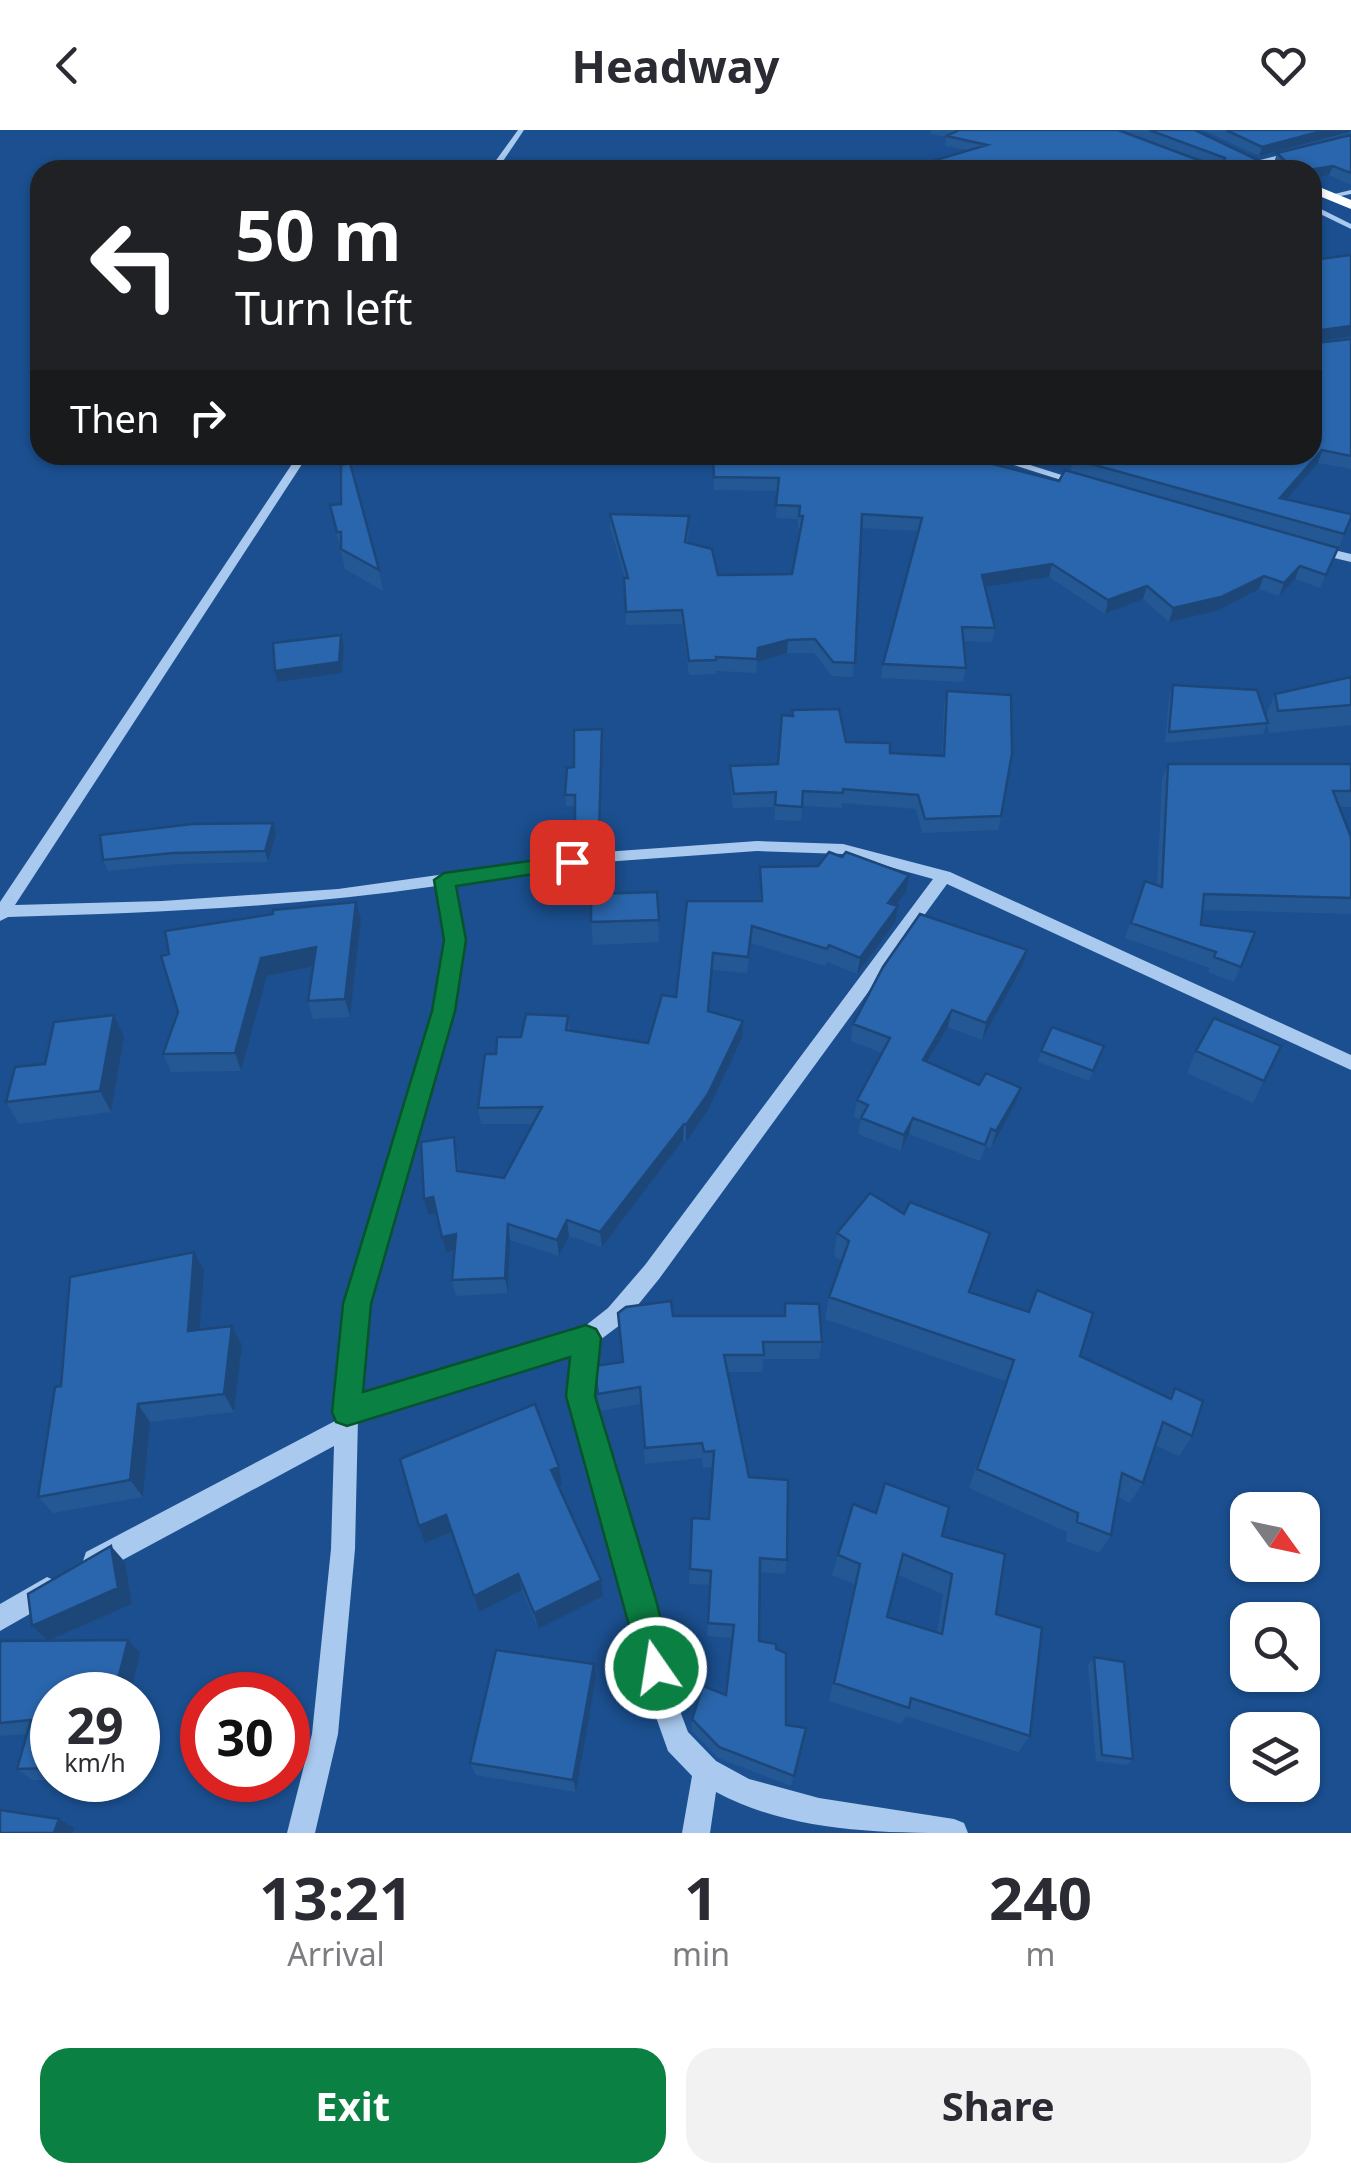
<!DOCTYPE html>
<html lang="en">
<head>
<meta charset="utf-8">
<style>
	:root { --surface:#fff; --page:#f2f2f3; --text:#2b2b33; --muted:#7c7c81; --accent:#0b8043 }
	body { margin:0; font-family:"Noto Sans",sans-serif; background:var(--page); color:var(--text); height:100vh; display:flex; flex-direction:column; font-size:38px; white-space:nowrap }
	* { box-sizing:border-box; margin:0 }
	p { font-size:32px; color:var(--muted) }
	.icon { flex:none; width:55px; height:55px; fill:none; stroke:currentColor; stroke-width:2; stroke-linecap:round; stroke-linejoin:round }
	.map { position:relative; height:1703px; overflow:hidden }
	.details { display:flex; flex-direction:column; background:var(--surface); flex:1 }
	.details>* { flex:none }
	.top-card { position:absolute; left:30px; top:30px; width:1292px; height:305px; border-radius:30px; box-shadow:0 2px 8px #0004; background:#202124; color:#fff; overflow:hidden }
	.needle { width:65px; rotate:123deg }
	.controls { position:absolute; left:1230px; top:1362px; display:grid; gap:20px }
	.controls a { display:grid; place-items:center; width:90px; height:90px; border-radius:20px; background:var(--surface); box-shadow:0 2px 8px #0004; font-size:50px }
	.speed { position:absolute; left:30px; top:1542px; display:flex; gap:20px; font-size:50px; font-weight:700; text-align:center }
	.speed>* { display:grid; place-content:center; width:130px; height:130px; border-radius:50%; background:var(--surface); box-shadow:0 2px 8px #0004; line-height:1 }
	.speed small { font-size:25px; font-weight:400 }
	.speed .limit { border:15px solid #d22; background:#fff; color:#111 }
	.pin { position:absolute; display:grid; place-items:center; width:85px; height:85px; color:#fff; margin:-42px; border-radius:20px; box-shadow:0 5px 15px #0006 }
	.me { position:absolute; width:110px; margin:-55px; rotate:347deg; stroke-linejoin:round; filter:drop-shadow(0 0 8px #0008) }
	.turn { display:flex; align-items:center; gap:35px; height:210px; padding:0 40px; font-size:45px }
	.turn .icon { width:130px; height:130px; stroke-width:2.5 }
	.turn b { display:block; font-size:70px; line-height:85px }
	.then { display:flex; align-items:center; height:95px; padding:0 40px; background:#0003; gap:20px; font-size:38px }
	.eta { display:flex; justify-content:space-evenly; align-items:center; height:170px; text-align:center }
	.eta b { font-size:60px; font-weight:700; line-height:70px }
	.button { display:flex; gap:20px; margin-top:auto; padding:20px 40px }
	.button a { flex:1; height:115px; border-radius:30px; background:var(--accent); color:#fff; font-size:40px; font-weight:700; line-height:115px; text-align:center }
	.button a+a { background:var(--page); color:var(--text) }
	header { display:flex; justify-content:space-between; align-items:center; height:130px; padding:0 40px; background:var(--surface); font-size:45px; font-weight:700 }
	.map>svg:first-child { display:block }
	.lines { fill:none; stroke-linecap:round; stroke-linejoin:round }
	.minor { fill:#a9c9ee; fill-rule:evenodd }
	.highway { fill:#fff; fill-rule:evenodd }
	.wall { fill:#245895; fill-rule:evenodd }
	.shaded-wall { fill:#1d4779 }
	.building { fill:#2a66ad; stroke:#1d4779; stroke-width:2.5; fill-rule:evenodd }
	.route { fill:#0b8043; stroke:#07532c; stroke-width:2.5 }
</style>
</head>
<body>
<header><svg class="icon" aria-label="back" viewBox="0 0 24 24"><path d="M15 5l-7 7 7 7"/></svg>Headway<svg class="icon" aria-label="heart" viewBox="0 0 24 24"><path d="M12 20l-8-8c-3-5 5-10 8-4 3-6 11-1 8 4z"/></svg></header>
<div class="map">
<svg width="1351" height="1703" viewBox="0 0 1351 1703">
	<rect width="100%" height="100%" fill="#1b4f8f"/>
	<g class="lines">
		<!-- minor -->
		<path class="minor" d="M 518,0 L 524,0 L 497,40 L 489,40 Z
			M 1300,20 L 1303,24 L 1256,34 L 1252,32 Z
			M 1351,60 L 1351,64 L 1330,68 L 1326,66 Z
			M 1317,77 L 1351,94 L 1351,99 L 1314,81 Z
			M 298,325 L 308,325 L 15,775 L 162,771 L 338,759 L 604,722 L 757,711 L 843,714 L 950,742 L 1351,925 L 1351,940 L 947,754 L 659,1149 L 624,1192 L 596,1213 L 591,1266 L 653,1470 L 677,1573 L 688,1602 L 716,1631 L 749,1649 L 819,1668 L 954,1689 L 964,1693 L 968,1703 C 883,1703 793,1703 716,1662 L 710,1703 L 682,1703 L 692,1646 L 668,1621 L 651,1573 L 627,1470 L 569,1266 L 574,1222 L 358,1288 L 355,1419 L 338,1604 L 315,1703 L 287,1703 L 312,1604 L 331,1419 L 334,1316 L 104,1440 L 95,1443 L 86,1440 L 83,1431 L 86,1422 L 335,1291 L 346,1173 L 434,881 L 447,810 L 437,756 C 294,777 152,783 8,787 L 0,791 L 0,772 ZM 757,721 L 843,724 L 933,749 L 645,1135 L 608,1178 L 580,1200 L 360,1266 L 368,1173 L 452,881 L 463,810 L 453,754 L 604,732 Z
			M 982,325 L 999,325 L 1087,353 L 1077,355 Z
			M 1313,415 L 1351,424 L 1351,432 L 1309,422 L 1307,419 Z
			M 47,1447 L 56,1451 L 60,1460 L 56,1469 L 0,1501 L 0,1474 Z"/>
		<!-- highway -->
		<path class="highway" d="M 1312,54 L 1351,70 L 1351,79 L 1312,63 Z"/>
	</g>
	<!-- wall -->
	<path class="wall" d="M 931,0 L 1118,0 L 1210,34 L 1122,0 L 1195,0 L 1266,34 L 1274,33 L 1277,23 L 1351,5 L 1351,55 L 1329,45 L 1312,49 L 1312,40 L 968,20 L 945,16 L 946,7 L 930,4 Z
		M 1203,0 L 1351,0 L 1351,3 L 1259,26 Z
		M 1351,125 L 1351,208 L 1315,212 L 1316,213 L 1351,209 L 1351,339 L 1318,333 L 1286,369 L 1351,388 L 1339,417 L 1086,346 L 1338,418 L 1320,458 L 1295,449 L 1279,466 L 1259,459 L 1217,481 L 1169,492 L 1143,469 L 1105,484 L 1049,447 L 985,457 L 995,498 L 992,512 L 963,511 L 966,538 L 963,552 L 881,548 L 883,534 L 919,401 L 861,398 L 853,547 L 832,546 L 814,523 L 787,523 L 757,532 L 756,543 L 716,541 L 716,544 L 689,545 L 682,494 L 626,495 L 625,448 L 610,397 L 610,384 L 689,399 L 687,413 L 718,445 L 792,444 L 801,399 L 798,399 L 798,389 L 776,388 L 778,361 L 714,360 L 713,325 L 1059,351 L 1070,342 L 1073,329 L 1185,328 L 1312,130 Z
		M 330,375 L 379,440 L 383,461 L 345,439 Z
		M 1351,547 L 1351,595 L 1269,603 L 1267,593 L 1263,604 L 1165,613 L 1169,566 L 1173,555 L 1267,591 L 1266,585 L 1275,564 Z
		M 947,561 L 1001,686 L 998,700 L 922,703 L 916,679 L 842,673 L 842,678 L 802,676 L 801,691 L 774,690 L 775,677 L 733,678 L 730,650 L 730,636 L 778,634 L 792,580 L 846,612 L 890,623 L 942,626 L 944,575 Z
		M 602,610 L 599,715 L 576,715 L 575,676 L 566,676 L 565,665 L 574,637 Z
		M 1168,634 L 1351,634 L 1351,677 L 1339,677 L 1351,707 L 1351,784 L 1203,780 L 1201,795 L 1255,802 L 1234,852 L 1208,842 L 1210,838 L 1125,808 L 1145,751 L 1157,756 L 1162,649 Z
		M 273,693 L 276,704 L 268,732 L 177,734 L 108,741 L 103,730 Z
		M 760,737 L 906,762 L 896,776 L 895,793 L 857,844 L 827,832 L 825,836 L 751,813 L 747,843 L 712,840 L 709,881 L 742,908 L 708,980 L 686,1012 L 683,1010 L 602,1117 L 569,1106 L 559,1126 L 510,1110 L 508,1163 L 456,1166 L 452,1150 L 454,1121 L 446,1123 L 436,1083 L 428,1085 L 424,1069 L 458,1023 L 459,1041 L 504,1048 L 533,994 L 481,994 L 478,978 L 496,924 L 521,907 L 568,886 L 570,901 L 648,913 L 676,867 L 687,771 L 760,771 Z
		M 657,762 L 659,812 L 593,815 L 591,792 Z
		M 361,790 L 350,887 L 313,889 L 308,871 L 313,837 L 267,846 L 241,941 L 171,942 L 163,924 L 178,882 Z
		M 1022,837 L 982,910 L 948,897 L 928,932 L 979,955 L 1021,958 L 1015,975 L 991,1018 L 986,1016 L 980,1031 L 909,1004 L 901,1021 L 858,1004 L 861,990 L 854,987 L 857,970 L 882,923 L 851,911 L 853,894 Z
		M 114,885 L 124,907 L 111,982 L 19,994 L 6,972 L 45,934 Z
		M 1104,916 L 1089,951 L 1038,932 L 1041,921 Z
		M 1281,916 L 1253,973 L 1187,943 L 1196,921 Z
		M 904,1084 L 990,1103 L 970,1162 L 1028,1182 L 1037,1160 L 1080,1226 L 1168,1268 L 1175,1258 L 1192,1306 L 1179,1326 L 1155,1315 L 1143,1353 L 1130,1373 L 1117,1366 L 1111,1405 L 1099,1423 L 1066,1411 L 1067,1402 L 969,1358 L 1005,1251 L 825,1189 L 829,1167 L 842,1131 L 834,1126 L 837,1103 Z
		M 204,1141 L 199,1200 L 232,1196 L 242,1215 L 234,1282 L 150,1292 L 143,1367 L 53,1383 L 38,1367 L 61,1256 Z
		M 785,1173 L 822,1212 L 819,1229 L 763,1229 L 762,1242 L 727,1242 L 749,1347 L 787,1430 L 785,1444 L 760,1442 L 759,1511 L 776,1519 L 794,1646 L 791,1656 L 718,1628 L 692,1601 L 692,1589 L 726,1565 L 733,1508 L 707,1506 L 710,1455 L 689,1454 L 692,1388 L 709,1389 L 713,1337 L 703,1338 L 702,1328 L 645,1334 L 640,1274 L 599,1281 L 594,1236 L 622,1232 L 618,1183 L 673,1186 L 783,1186 Z
		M 559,1337 L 562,1355 L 559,1356 L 603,1466 L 538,1499 L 522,1460 L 479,1482 L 451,1402 L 425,1413 Z
		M 942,1406 L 996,1484 L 1030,1606 L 1018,1622 L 906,1586 L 901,1594 L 829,1571 L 854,1454 L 832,1445 L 838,1425 ZM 898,1445 L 943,1464 L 937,1503 L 887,1487 Z
		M 125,1432 L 132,1474 L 49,1511 L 140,1523 L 52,1565 L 52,1650 L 33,1650 L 17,1639 L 27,1604 L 0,1606 L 0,1511 L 48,1511 L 32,1496 Z
		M 1094,1527 L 1133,1629 L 1127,1635 L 1096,1631 L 1088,1535 Z
		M 596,1548 L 576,1662 L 476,1645 L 470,1633 Z"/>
	<!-- shaded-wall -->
	<path class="shaded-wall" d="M 1326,0 L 1351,0 L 1350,2 L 1259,26 L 1262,17 Z
		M 1333,36 L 1329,45 L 1312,49 L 1312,40 Z
		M 1351,196 L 1351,207 L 1312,212 L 1313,201 Z
		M 1322,320 L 1318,333 L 1276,381 L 1280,368 Z
		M 1052,434 L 1049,447 L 979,458 L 982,445 Z
		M 1300,436 L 1295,449 L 1279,466 L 1284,453 Z
		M 1264,446 L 1259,459 L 1217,481 L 1169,492 L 1173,478 Z
		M 1147,456 L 1143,469 L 1105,484 L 1108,470 Z
		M 341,505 L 344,516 L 342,543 L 277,552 L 275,541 Z
		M 788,510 L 787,523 L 757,532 L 758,518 Z
		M 273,693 L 276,704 L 268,732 L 265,721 Z
		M 909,745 L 906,762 L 885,790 L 888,773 Z
		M 356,772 L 361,790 L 350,887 L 345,869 Z
		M 898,776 L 895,793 L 857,844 L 860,828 Z
		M 316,817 L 321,835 L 267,846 L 241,941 L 235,923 L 261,828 Z
		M 1027,820 L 1022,837 L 982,910 L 986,893 Z
		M 952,880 L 948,897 L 919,946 L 923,930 Z
		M 114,885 L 124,907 L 111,982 L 100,961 Z
		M 743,891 L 742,908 L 708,980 L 686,1012 L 686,995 Z
		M 1021,958 L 1015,975 L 991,1018 L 996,1001 Z
		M 913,988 L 909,1004 L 901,1021 L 904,1005 Z
		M 684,994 L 683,1010 L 602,1117 L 600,1102 Z
		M 433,1067 L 437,1083 L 428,1085 L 424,1069 Z
		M 567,1090 L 569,1106 L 559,1126 L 557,1110 Z
		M 508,1094 L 510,1110 L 508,1163 L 505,1148 Z
		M 456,1104 L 459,1119 L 446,1123 L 442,1107 Z
		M 194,1122 L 204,1141 L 198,1220 L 188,1201 Z
		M 232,1196 L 242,1215 L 234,1282 L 224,1264 Z
		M 138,1274 L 150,1292 L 143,1367 L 130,1350 Z
		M 559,1337 L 562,1355 L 554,1358 L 551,1340 Z
		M 446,1385 L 451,1402 L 425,1413 L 419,1396 Z
		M 111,1416 L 125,1432 L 132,1474 L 48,1511 L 32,1496 Z
		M 518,1444 L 522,1460 L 479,1482 L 474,1466 Z
		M 601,1450 L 603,1466 L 538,1499 L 534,1483 Z
		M 128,1510 L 140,1523 L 130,1565 L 114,1565 Z
		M 594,1534 L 596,1548 L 576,1662 L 573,1650 Z
		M 59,1689 L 74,1698 L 72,1703 L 54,1703 Z"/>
	<!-- building -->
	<path class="building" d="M 957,0 L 1118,0 L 1209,34 L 1222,34 L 1225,28 L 1149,0 L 1195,0 L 1266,34 L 1286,32 L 1277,23 L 1351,5 L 1351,43 L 1333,36 L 1309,40 L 902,40 L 987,15 L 947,6 L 959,0 Z
		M 1226,0 L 1326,0 L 1262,17 Z
		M 1351,125 L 1351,196 L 1313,201 L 1312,207 L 1312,130 Z
		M 1351,209 L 1351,326 L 1322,320 L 1280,368 L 1351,384 L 1351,388 L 1344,404 L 1073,329 L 1075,325 L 1171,325 L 1186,328 L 1186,325 L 1312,325 L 1312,210 L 1316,213 Z
		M 713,325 L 958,325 L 1059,351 L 1065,340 L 1338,418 L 1326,445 L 1300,436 L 1284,453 L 1264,446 L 1221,467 L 1173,478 L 1147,456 L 1108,470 L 1052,434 L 982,445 L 995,498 L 962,497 L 966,538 L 883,534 L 922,388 L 862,384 L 855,533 L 833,532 L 815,509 L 788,510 L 758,518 L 757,529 L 716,527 L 716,530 L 689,531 L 682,480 L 626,482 L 624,448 L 628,448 L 610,384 L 689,386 L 685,412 L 712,419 L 718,445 L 792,444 L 803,386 L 799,386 L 800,376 L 776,375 L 779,348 L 714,347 Z
		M 350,333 L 379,440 L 341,419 L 341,402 L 337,402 L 330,375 L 341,374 L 341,335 Z
		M 341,505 L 339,532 L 275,541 L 273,513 Z
		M 1351,547 L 1351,575 L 1278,581 L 1275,564 Z
		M 1173,555 L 1257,560 L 1268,593 L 1169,602 Z
		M 947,561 L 1011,565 L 1012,624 L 1001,686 L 925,689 L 918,665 L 843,659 L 843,663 L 803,661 L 802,677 L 775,675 L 776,662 L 734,664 L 730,636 L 778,634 L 782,585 L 793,586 L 792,580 L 839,579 L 846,612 L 890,613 L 890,623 L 944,626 Z
		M 602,599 L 599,704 L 575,703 L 575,665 L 565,665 L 567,638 L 574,637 L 574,600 Z
		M 1168,634 L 1351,634 L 1351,661 L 1333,661 L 1351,707 L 1351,768 L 1204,764 L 1201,795 L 1255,802 L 1241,837 L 1214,827 L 1216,822 L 1131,793 L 1145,751 L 1162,757 Z
		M 273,693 L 265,721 L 173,723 L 103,730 L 100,705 L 192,694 Z
		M 829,722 L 842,727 L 846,722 L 909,745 L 888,773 L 898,776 L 860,828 L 829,815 L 827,819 L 752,796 L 748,827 L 713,823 L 708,881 L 743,891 L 708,964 L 686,995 L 684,994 L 600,1102 L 567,1090 L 557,1110 L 508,1094 L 505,1148 L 452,1150 L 456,1104 L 442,1107 L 433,1067 L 424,1069 L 421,1012 L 454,1007 L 457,1041 L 504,1048 L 542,977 L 478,978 L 485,924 L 496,924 L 497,907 L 521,907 L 526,884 L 568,886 L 566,900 L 648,913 L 662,865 L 676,867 L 687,771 L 762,771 L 760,737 L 818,736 Z
		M 657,762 L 659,790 L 591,792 L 591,764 Z
		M 356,772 L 345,869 L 308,871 L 316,817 L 261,828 L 235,923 L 163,924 L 178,882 L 161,826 L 169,824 L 165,801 L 273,784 L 273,780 Z
		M 920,784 L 1027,820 L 986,893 L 952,880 L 923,930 L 979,955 L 986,943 L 1021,958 L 996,1001 L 991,999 L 985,1015 L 913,988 L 904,1005 L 861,988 L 868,975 L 857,970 L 890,908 L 853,894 L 883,837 Z
		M 114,885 L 100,961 L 6,972 L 15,937 L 45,934 L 54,892 Z
		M 1214,888 L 1281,916 L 1264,951 L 1196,921 Z
		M 1052,897 L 1104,916 L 1093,941 L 1041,921 Z
		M 870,1063 L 904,1084 L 910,1072 L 990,1103 L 969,1162 L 1029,1182 L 1037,1160 L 1093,1183 L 1080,1226 L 1171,1269 L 1175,1258 L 1203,1271 L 1192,1306 L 1163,1292 L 1143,1353 L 1122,1343 L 1111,1405 L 1077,1392 L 1078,1383 L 977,1339 L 1014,1230 L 829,1167 L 849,1111 L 837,1103 Z
		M 194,1122 L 188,1201 L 232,1196 L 224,1264 L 138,1274 L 130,1350 L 38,1367 L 55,1257 L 61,1256 L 70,1147 Z
		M 671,1171 L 673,1186 L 785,1186 L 785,1173 L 819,1174 L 822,1212 L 763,1212 L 764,1225 L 724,1225 L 749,1347 L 788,1350 L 787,1430 L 760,1428 L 759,1511 L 776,1514 L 776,1519 L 786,1523 L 786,1595 L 806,1598 L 794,1646 L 719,1617 L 692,1589 L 703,1556 L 726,1565 L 734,1495 L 708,1493 L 711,1441 L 690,1439 L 692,1388 L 709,1389 L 714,1321 L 704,1322 L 702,1313 L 645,1318 L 640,1257 L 598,1264 L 594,1236 L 623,1232 L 618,1183 L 626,1177 Z
		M 535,1274 L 559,1337 L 551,1340 L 601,1450 L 534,1483 L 518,1444 L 474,1466 L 446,1385 L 419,1396 L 400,1329 Z
		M 885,1353 L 949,1377 L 942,1406 L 1005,1424 L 996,1484 L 1042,1498 L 1030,1606 L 911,1568 L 909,1578 L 834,1553 L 860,1434 L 838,1425 L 853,1374 L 876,1383 ZM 903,1424 L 952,1444 L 942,1504 L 887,1487 Z
		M 111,1416 L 118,1458 L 32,1496 L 28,1464 Z
		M 128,1510 L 114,1565 L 52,1565 L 52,1638 L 17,1639 L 31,1590 L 0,1593 L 0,1511 Z
		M 496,1520 L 594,1534 L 573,1650 L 470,1633 Z
		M 1094,1527 L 1124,1532 L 1133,1629 L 1102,1625 Z
		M 0,1680 L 59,1689 L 54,1703 L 0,1703 Z"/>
	<!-- route -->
	<path class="route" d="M 572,725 L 582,732 L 579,737 L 456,756 L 466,810 L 455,881 L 371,1174 L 363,1262 L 586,1195 L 596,1199 L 601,1208 L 595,1266 L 656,1470 L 673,1538 L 668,1550 L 656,1555 L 644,1550 L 566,1266 L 570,1227 L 347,1296 L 336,1292 L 332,1282 L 343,1174 L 432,881 L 444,810 L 434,750 L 444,743 Z"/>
</svg>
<div class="controls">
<a><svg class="needle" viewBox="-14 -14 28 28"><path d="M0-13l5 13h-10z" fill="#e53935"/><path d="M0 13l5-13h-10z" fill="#7c7c81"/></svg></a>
<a><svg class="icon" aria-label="search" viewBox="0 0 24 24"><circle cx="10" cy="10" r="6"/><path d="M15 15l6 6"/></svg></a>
<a><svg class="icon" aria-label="layers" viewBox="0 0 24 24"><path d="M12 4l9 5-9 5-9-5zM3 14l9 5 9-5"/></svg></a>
</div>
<div class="speed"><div>29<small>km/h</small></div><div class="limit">30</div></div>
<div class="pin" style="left:572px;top:732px;background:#d93025"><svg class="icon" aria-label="arrive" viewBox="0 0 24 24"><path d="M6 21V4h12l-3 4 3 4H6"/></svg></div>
<svg class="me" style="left:656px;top:1538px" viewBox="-20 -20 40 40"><circle r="17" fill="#0b8043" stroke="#fff" stroke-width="3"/><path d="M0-11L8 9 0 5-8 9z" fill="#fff"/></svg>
<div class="top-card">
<div class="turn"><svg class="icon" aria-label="left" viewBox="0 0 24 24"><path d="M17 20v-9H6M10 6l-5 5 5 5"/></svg><div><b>50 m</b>Turn left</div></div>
<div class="then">Then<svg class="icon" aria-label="right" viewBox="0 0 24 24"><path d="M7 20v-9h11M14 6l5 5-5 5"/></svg></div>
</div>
</div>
<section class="details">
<div class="eta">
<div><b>13:21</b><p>Arrival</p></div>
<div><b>1</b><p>min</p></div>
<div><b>240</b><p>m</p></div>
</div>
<div class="button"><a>Exit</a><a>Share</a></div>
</section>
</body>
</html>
